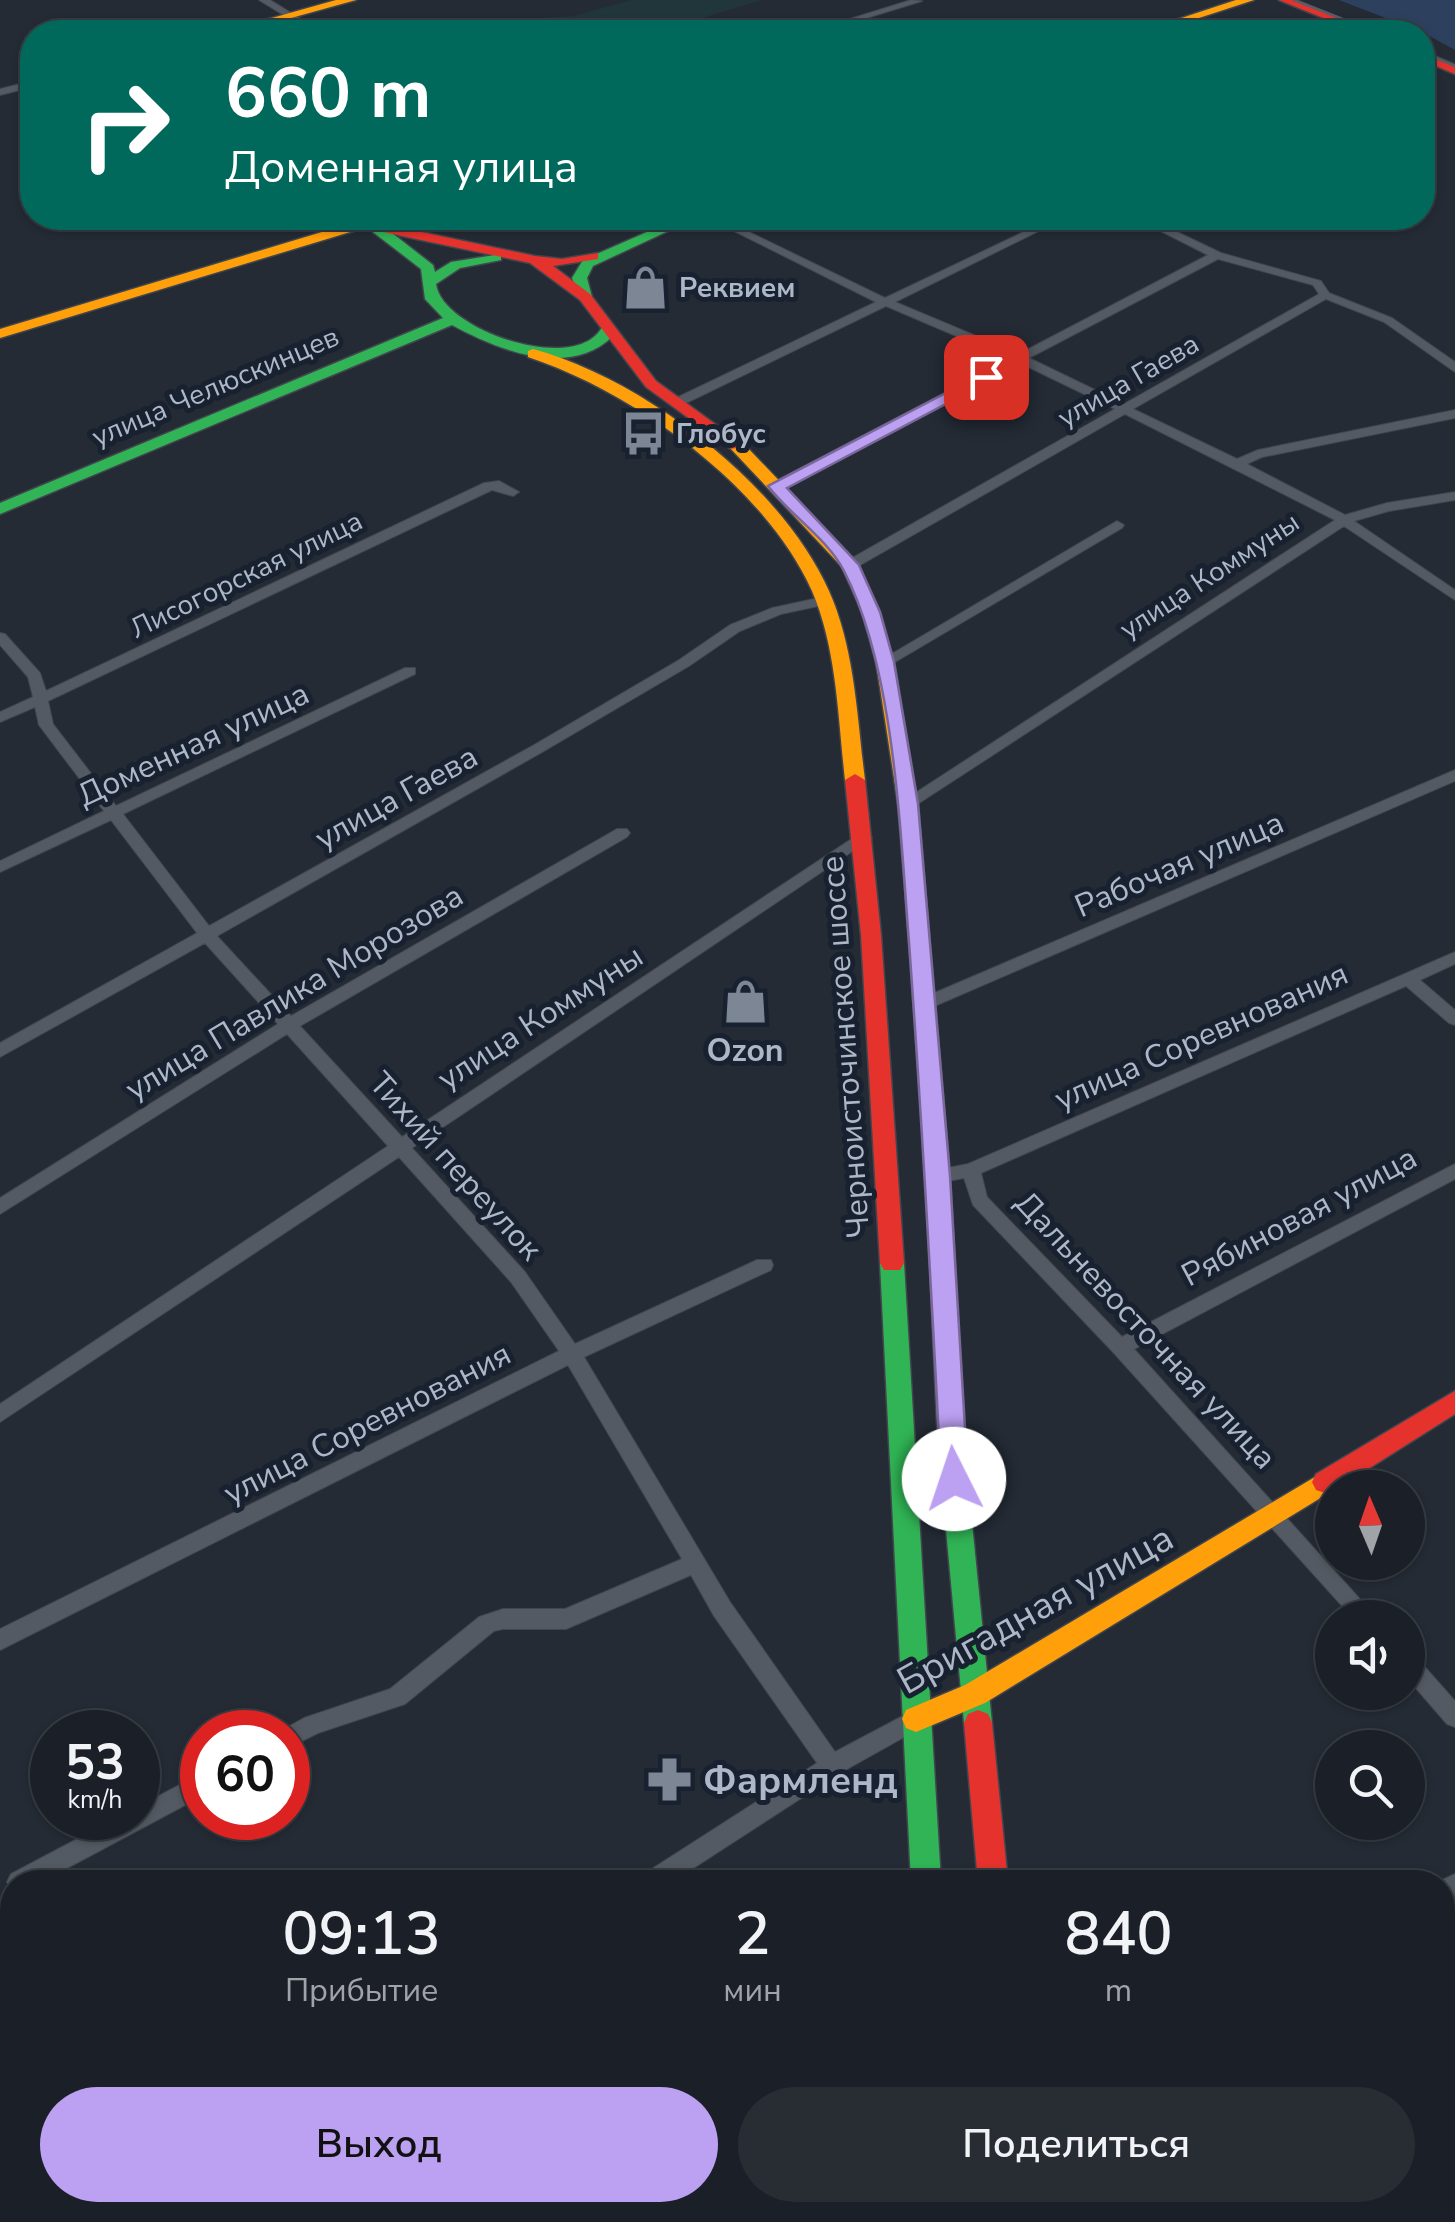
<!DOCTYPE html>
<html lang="ru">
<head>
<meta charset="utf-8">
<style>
	:root { --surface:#1b2028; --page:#282d34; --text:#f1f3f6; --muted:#a0a3a8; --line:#393e45; --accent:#bca0f2 }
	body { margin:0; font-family:"Nunito Sans",sans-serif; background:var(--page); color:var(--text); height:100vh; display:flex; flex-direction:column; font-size:38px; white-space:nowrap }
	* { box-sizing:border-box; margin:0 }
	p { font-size:32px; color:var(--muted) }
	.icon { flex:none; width:55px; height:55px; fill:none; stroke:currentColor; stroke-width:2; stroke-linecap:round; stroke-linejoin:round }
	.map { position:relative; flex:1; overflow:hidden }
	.side { position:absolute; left:0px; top:1870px; width:1455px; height:352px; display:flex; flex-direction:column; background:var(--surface); border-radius:40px 40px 0 0; box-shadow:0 2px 8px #0004,0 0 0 2px var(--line) }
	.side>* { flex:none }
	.hud { position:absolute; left:20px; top:20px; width:1415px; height:210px; border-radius:40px; box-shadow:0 2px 8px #0004,0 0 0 2px var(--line); background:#00695c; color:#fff; overflow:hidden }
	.needle { width:65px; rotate:358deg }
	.controls { position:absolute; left:1315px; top:1470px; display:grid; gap:20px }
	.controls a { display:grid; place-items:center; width:110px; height:110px; border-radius:50%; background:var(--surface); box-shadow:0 2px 8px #0004,0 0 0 2px var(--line); font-size:50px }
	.speed { position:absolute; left:30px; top:1710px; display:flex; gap:20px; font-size:50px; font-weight:700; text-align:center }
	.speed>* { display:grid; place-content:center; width:130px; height:130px; border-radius:50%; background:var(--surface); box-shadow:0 2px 8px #0004,0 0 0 2px var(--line); line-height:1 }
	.speed small { font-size:25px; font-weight:400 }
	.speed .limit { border:15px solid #d22; background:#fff; color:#111 }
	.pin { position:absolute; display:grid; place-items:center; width:85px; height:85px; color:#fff; margin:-42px; border-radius:20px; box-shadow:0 5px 15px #0006 }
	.me { position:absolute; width:110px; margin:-55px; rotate:356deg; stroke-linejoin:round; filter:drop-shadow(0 0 8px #0008) }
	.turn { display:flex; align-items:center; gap:35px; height:210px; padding:0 40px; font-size:45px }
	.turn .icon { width:130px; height:130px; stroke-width:2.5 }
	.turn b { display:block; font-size:70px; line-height:85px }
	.eta { display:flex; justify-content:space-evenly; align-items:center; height:170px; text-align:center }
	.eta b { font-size:60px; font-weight:600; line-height:70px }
	.action { display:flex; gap:20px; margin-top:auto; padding:20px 40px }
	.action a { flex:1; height:115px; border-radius:60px; background:var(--accent); color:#111; font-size:40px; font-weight:600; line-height:115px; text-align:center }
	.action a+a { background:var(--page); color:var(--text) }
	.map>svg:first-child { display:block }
	.green { fill:#21363b }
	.water { fill:#2d415e }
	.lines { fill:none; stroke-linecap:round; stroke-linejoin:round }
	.street-casing { stroke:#41464e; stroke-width:2 }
	.fast-casing { stroke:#41464e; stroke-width:3 }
	.slow-casing { stroke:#41464e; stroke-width:3 }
	.jam-casing { stroke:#41464e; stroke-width:3 }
	.street { fill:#545a63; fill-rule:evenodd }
	.fast { fill:#30b455; fill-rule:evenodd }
	.slow { fill:#ff9f0a; fill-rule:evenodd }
	.jam { fill:#e5322d; fill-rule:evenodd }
	.tram { stroke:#585d66; stroke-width:2.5 }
	.route { fill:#bca0f2; stroke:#7a689d; stroke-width:2.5 }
	.labels { text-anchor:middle; stroke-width:10; stroke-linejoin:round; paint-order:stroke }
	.far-poi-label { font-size:28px; font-weight:bold; fill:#adb7c8; stroke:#18212f; text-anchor:start }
	.far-street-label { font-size:28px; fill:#adb7c8; stroke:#18212f }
	.street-label { font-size:32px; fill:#adb7c8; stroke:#18212f }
	.poi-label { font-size:32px; font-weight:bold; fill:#adb7c8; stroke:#18212f }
	.near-street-label { font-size:38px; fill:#adb7c8; stroke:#18212f }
	.near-poi-label { font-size:38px; font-weight:bold; fill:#adb7c8; stroke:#18212f; text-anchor:start }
</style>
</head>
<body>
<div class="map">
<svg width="1455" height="2222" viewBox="0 0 1455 2222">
	<rect width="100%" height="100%" fill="#242b35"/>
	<!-- green -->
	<path class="green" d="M 632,0 L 761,0 L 657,32 L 485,32 L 522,19 L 573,16 Z"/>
	<!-- water -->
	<path class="water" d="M 1339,0 L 1455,0 L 1455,50 L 1422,32 Z"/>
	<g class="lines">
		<defs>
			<path id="street" d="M 259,0 L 270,0 L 322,32 L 311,32 Z
				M 911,0 L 922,1 L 821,32 L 808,32 Z
				M 32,81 L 32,87 L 0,95 L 0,89 Z
				M 708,218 L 720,218 L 885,298 L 1053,218 L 1065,218 L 895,302 L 1019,354 L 1208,255 L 1135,218 L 1148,218 L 1221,253 L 1321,281 L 1329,293 L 1392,318 L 1455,362 L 1455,372 L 1384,322 L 1326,299 L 1133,409 L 1237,459 L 1258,450 L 1455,410 L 1455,418 L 1262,457 L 1247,464 L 1345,515 L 1387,503 L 1455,492 L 1455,500 L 1389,511 L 1354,521 L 1455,590 L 1455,600 L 1344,526 L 913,807 L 903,807 L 900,804 L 903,801 L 1335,520 L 1125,414 L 855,568 L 845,568 L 845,562 L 1115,409 L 1020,363 L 782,489 L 772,489 L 772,483 L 1010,359 L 886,306 L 680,406 L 672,406 L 672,400 L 876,302 ZM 1218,259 L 1313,285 L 1319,294 L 1124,404 L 1029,358 Z
				M 499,481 L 519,492 L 513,496 L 492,490 L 48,701 L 53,724 L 116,806 L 405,668 L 415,668 L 415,674 L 123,814 L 209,926 L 534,745 L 679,660 L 730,625 L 772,608 L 823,597 L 830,601 L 828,604 L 781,614 L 740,631 L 689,666 L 544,751 L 217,936 L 291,1016 L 617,829 L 627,829 L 630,833 L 627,837 L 300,1026 L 402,1137 L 859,834 L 869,834 L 872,838 L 412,1148 L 525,1272 L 575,1344 L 757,1260 L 771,1260 L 773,1265 L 771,1270 L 584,1357 L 730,1602 L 835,1752 L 916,1709 L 924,1712 L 927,1719 L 924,1726 L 840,1773 L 672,1882 L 640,1882 L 644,1874 L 817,1763 L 714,1616 L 691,1575 L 566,1629 L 503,1629 L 494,1631 L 405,1704 L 318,1733 L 288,1748 L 288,1732 L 279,1732 L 304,1718 L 390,1689 L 479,1617 L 503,1609 L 565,1609 L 682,1559 L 568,1365 L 0,1650 L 0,1629 L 559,1351 L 511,1282 L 399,1157 L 0,1422 L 0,1404 L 388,1146 L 287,1034 L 0,1214 L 0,1198 L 278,1024 L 205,943 L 0,1057 L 0,1043 L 197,933 L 111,820 L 0,872 L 0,861 L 104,811 L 39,725 L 35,707 L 0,722 L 0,712 L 33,697 L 28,677 L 0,645 L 0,633 L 5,634 L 40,673 L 46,691 L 484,483 Z
				M 1117,521 L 1124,525 L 1122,528 L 890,665 L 880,665 L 878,662 Z
				M 1455,770 L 1455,781 L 930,1008 L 918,1008 L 916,1004 L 918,1000 Z
				M 1455,952 L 1455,964 L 1420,980 L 1455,1010 L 1455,1025 L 1449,1023 L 1406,986 L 981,1173 L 987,1197 L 1122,1337 L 1455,1164 L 1455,1179 L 1134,1349 L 1377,1618 L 1353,1618 L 1113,1352 L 973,1205 L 964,1178 L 938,1183 L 932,1181 L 929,1176 L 932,1171 L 968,1164 Z
				M 1408,1654 L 1416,1657 L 1455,1701 L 1455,1727 L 1447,1724 L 1408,1679 Z
				M 202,1773 L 202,1796 L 41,1882 L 12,1882 L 11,1890 L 7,1882 L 11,1874 L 117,1818 L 138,1818 L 138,1807 Z
				M 1455,1874 L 1455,1898 L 1442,1904 L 1442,1882 L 1438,1882 Z
				M 264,2210 L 290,2210 L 288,2222 L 262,2222 Z"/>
			<path id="fast" d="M 679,218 L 696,218 L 593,266 L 587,278 L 592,297 L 580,300 L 572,278 L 583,260 Z
				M 373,226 L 383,226 L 433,265 L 435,272 L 451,262 L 501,254 L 501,260 L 460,268 L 436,284 C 442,331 580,377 603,325 L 608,324 L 615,328 L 613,336 C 569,379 498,350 452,325 L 0,514 L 0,503 L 443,318 L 425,299 L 421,269 L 373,232 Z
				M 915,881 L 925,888 L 950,1176 L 964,1443 L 992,1723 L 988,1732 L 978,1736 L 968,1732 L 964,1723 L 938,1443 L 926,1176 L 905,888 Z
				M 892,1254 L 900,1256 L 904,1263 L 941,1882 L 911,1882 L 880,1263 L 884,1256 Z
				M 930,2210 L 964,2210 L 965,2222 L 931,2222 Z
				M 1003,2210 L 1037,2210 L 1038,2222 L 1004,2222 Z"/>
			<path id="slow" d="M 336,0 L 356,0 L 240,32 L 222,32 Z
				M 1236,0 L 1254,0 L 1156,32 L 1139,32 Z
				M 365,219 L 372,223 L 370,226 L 0,338 L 0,329 Z
				M 533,349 C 644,379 782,485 829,591 C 855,649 857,718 865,780 L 862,784 L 848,784 L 845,780 C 838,718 837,649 812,591 C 765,486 634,392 528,357 L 528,351 Z
				M 737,441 L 743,443 L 856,561 L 880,612 L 894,662 L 918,804 L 925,888 L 922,893 L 915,895 L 905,888 L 898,804 L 876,662 L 862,612 L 842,567 L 731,449 L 731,443 Z
				M 1325,1471 L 1334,1474 L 1338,1482 L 1332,1491 L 985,1703 L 916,1732 L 906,1728 L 902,1719 L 906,1710 L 965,1685 Z"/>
			<path id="jam" d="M 1279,0 L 1295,0 L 1373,32 L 1358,32 Z
				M 1422,51 L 1455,65 L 1455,74 L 1422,60 Z
				M 374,222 L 535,256 L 562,259 L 598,253 L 598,259 L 553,266 L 590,294 L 656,381 L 745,446 L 731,449 L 646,387 L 580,300 L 530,263 L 369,229 L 367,226 Z
				M 855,774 L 865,780 L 881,935 L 904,1263 L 900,1270 L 884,1270 L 880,1263 L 861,935 L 845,780 Z
				M 1455,1391 L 1455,1414 L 1338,1488 L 1325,1493 L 1316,1490 L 1312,1482 L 1316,1474 Z
				M 978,1710 L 988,1714 L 992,1723 L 1008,1882 L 978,1882 L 964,1723 L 968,1714 Z"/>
		</defs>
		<!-- street casing -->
		<use href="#street" class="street-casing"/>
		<!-- fast casing -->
		<use href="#fast" class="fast-casing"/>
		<!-- slow casing -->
		<use href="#slow" class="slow-casing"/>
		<!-- jam casing -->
		<use href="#jam" class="jam-casing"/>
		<!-- street -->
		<use href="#street" class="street"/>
		<!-- fast -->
		<use href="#fast" class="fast"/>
		<!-- slow -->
		<use href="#slow" class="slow"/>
		<!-- jam -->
		<use href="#jam" class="jam"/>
		<!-- tram -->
		<path class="tram" d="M 1294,0 L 1376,32
			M 1422,52 L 1455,66"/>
	</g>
	<!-- route -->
	<path class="route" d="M 986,372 L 991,374 L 991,380 L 787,488 L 859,565 L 880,612 L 894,662 L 918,804 L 950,1176 L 968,1479 L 964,1487 L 954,1490 L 945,1487 L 941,1479 C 932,1300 922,1121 909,942 C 900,832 895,669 844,571 C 828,539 790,515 768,486 Z"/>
	<!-- icons -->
	<defs>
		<symbol id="shop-bare" viewBox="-9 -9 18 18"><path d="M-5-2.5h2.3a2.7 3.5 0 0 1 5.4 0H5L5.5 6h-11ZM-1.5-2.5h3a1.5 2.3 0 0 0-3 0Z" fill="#7d8695" stroke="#18212f" stroke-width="2.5" paint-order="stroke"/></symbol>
		<symbol id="bus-bare" viewBox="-9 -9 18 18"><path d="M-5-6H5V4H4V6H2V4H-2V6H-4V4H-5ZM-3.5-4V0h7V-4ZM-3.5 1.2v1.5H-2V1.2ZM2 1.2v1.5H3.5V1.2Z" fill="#7d8695" stroke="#18212f" stroke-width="2.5" paint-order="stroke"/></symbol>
		<symbol id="pharmacy-bare" viewBox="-9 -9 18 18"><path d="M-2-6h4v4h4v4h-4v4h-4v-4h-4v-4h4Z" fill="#7d8695" stroke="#18212f" stroke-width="2.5" paint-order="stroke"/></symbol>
	</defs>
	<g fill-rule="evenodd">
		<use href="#shop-bare" x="614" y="256" width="63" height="63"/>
		<use href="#bus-bare" x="612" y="402" width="63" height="63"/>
		<use href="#shop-bare" x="714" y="970" width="63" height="63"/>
		<use href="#pharmacy-bare" x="638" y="1748" width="63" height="63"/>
	</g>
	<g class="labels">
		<!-- far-poi labels -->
		<g class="far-poi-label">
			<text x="679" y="297">Реквием</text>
			<text x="676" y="443">Глобус</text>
		</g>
		<!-- far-street labels -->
		<g class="far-street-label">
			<text transform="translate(1128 380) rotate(-30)" y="10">улица Гаева</text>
			<text transform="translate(215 386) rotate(-23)" y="10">улица Челюскинцев</text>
			<text transform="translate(246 574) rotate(-26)" y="10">Лисогорская улица</text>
			<text transform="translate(1209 575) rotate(-33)" y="10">улица Коммуны</text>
		</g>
		<!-- street labels -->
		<g class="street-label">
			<text transform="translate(193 744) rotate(-25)" y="11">Доменная улица</text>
			<text transform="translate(396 797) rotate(-29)" y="11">улица Гаева</text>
			<text transform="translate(1179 864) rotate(-23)" y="11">Рабочая улица</text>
			<text transform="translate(294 992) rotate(-31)" y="11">улица Павлика Морозова</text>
			<text transform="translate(540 1017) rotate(-33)" y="11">улица Коммуны</text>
			<text transform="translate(1201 1036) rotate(-24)" y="11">улица Соревнования</text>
			<text transform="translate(845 1047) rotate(-94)" y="11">Черноисточинское шоссе</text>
			<text transform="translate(456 1166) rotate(48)" y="11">Тихий переулок</text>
			<text transform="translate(1299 1216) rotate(-28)" y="11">Рябиновая улица</text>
			<text transform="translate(1146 1330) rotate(47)" y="11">Дальневосточная улица</text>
			<text transform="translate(367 1423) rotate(-27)" y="11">улица Соревнования</text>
		</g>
		<!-- poi labels -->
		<g class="poi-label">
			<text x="745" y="1061">Ozon</text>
		</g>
		<!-- near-street labels -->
		<g class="near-street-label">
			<text transform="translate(1035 1609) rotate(-29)" y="13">Бригадная улица</text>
		</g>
		<!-- near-poi labels -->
		<g class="near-poi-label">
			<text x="703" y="1793">Фармленд</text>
		</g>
	</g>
</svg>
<div class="controls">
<a><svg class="needle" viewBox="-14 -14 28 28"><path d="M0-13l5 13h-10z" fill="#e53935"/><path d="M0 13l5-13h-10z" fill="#a0a3a8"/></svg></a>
<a><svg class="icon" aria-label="sound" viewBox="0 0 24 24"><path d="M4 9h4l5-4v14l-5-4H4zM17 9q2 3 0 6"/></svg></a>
<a><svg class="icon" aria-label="search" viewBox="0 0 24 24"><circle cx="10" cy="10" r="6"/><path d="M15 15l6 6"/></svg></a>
</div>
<div class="speed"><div>53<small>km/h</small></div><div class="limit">60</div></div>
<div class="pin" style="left:986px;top:377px;background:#d93025"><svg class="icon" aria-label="arrive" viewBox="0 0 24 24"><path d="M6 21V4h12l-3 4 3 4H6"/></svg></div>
<svg class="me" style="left:954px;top:1479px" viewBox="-20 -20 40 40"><circle r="19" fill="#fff"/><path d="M0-13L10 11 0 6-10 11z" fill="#bca0f2"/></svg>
<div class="hud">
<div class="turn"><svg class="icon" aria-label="right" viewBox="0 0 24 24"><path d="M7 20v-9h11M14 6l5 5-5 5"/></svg><div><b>660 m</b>Доменная улица</div></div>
</div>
<section class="side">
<div class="eta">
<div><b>09:13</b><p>Прибытие</p></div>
<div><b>2</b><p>мин</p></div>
<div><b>840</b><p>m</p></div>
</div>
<div class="action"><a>Выход</a><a>Поделиться</a></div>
</section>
</div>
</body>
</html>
